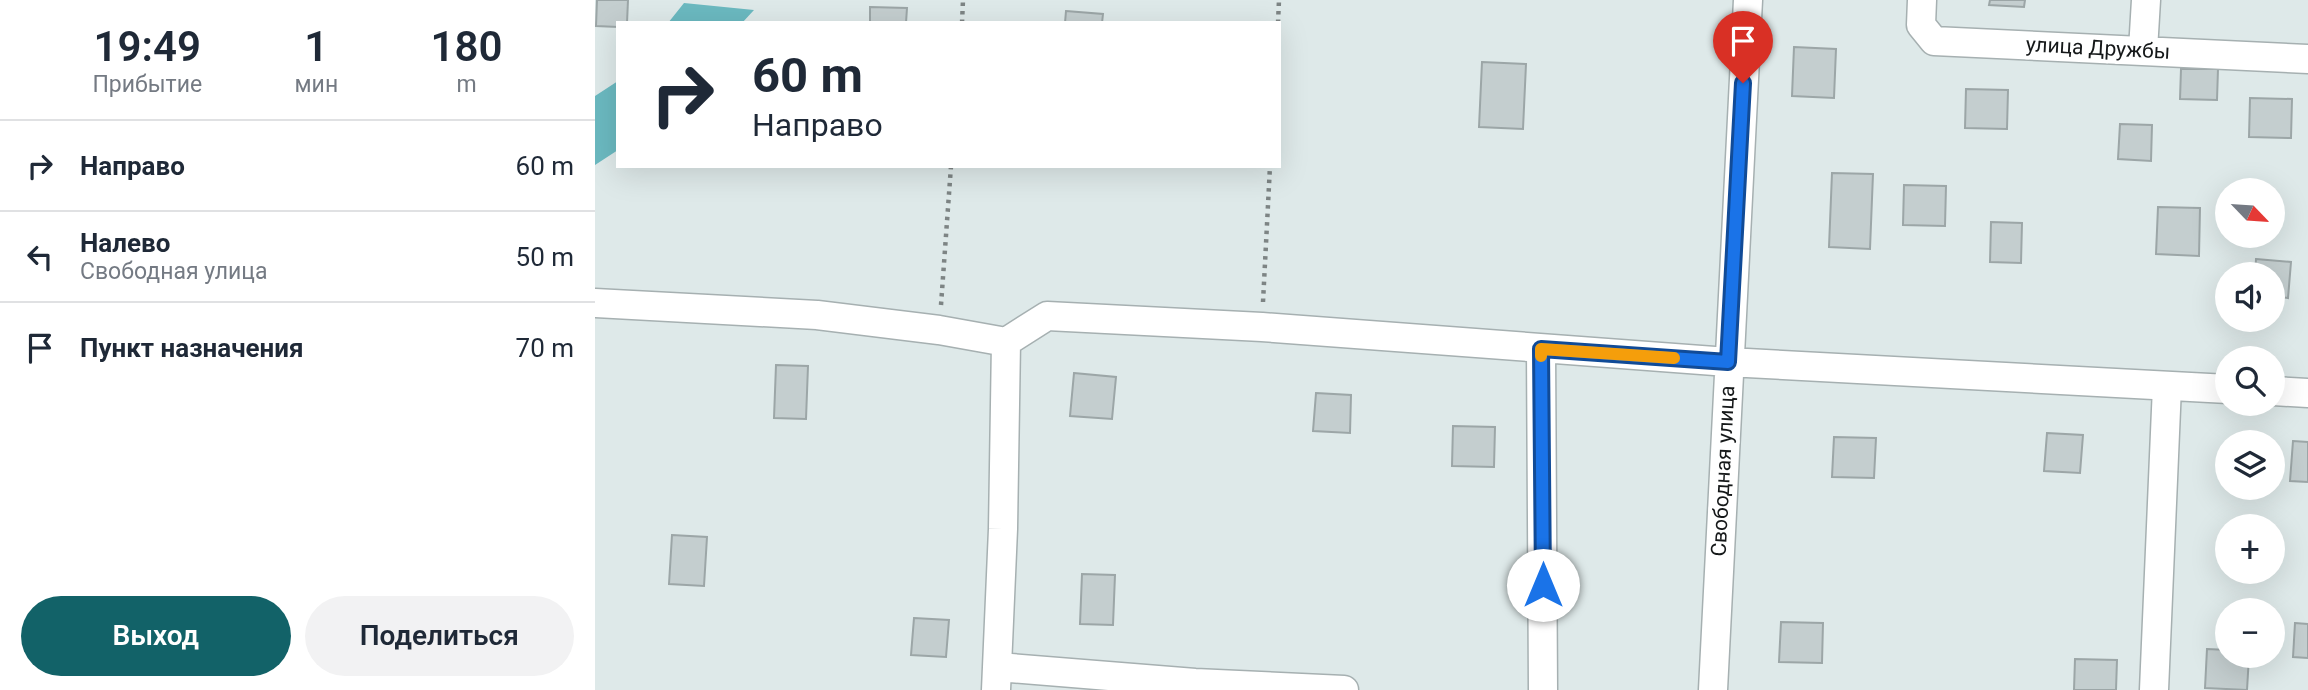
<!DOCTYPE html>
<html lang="ru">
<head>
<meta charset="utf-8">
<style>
	:root { --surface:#fff; --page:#f2f2f3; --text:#1f2937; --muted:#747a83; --line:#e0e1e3; --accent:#126268 }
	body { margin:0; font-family:Roboto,sans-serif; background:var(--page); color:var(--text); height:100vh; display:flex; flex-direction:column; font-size:26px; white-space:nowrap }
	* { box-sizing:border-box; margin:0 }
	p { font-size:23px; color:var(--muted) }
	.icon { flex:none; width:38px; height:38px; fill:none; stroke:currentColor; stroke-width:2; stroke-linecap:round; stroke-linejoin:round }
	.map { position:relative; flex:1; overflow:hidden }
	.drawer { display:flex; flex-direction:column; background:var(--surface); width:595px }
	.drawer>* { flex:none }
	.hud { position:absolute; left:21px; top:21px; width:665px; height:147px; border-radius:0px; box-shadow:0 7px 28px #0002; background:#fff; color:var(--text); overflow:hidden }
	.needle { width:46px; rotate:115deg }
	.fabs { position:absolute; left:1620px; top:178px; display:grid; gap:14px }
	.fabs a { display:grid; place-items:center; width:70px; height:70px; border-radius:50%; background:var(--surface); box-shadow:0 7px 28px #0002; font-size:35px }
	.pin { position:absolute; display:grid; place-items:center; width:60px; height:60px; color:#fff; margin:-72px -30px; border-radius:50% 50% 50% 0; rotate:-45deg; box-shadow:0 0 7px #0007 }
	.pin .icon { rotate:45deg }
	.me { position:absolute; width:77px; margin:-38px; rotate:0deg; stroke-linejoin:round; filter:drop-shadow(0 0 5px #0008) }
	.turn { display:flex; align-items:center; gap:24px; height:147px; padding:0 21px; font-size:32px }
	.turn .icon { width:91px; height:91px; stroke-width:2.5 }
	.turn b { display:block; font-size:49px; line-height:60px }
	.eta { display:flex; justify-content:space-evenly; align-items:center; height:119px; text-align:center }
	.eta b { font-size:42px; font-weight:600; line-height:49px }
	.cta { display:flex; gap:14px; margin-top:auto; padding:14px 21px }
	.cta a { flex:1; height:80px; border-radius:42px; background:var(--accent); color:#fff; font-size:28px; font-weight:600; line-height:80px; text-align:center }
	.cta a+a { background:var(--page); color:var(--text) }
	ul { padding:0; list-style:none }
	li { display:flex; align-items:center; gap:21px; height:91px; padding:0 21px; border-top:2px solid var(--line) }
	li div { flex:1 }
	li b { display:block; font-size:26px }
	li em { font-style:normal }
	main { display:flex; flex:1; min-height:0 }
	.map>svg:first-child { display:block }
	.forest { fill:#6bb9c0 }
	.building { fill:#c4cecf; stroke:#9ca6a7; stroke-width:2 }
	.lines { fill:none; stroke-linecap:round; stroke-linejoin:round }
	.minor-casing { stroke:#a6b0b1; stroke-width:31 }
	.path { stroke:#7d8484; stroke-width:4.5; stroke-dasharray:3.5 5; stroke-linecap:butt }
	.minor { stroke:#fff; stroke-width:28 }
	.route-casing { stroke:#114b97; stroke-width:18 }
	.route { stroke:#1a73e8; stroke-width:12 }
	.slow { stroke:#f59e0b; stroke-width:12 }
	.labels { text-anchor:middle; stroke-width:7; stroke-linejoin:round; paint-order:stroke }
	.street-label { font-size:21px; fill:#151819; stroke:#fff }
</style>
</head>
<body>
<main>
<section class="drawer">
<div class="eta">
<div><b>19:49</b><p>Прибытие</p></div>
<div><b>1</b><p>мин</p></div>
<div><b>180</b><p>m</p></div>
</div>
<ul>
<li><svg class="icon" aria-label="right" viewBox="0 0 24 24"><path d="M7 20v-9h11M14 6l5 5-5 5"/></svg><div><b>Направо</b></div><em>60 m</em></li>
<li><svg class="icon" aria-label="left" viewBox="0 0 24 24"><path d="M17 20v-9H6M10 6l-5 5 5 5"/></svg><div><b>Налево</b><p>Свободная улица</p></div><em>50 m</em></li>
<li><svg class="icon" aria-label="arrive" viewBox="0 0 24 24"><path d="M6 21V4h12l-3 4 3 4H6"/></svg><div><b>Пункт назначения</b></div><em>70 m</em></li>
</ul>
<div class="cta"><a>Выход</a><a>Поделиться</a></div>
</section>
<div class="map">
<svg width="1713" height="690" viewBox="0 0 1713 690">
	<rect width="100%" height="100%" fill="#dee9e9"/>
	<!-- forest -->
	<path class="forest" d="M 89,3 L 159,10 L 147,23 L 73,23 Z
		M 23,81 L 23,150 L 0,165 L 0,96 Z"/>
	<!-- building -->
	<path class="building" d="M 2,0 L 33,0 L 32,23 L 23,23 L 23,27 L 1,26 Z
		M 1395,0 L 1430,0 L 1429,7 L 1394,5 Z
		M 275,7 L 312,8 L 311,23 L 275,23 Z
		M 471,11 L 508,14 L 507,23 L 470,23 Z
		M 1199,47 L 1241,49 L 1239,98 L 1197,96 Z
		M 887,62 L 931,64 L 928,129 L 884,127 Z
		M 1586,69 L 1623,69 L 1622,100 L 1585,99 Z
		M 1371,89 L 1413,90 L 1412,129 L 1370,128 Z
		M 1655,98 L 1697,99 L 1696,138 L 1654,137 Z
		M 1525,124 L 1557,125 L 1556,161 L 1523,159 Z
		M 1237,173 L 1278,174 L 1275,249 L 1234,247 Z
		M 1309,185 L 1351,186 L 1350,226 L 1308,225 Z
		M 1563,207 L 1605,208 L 1604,256 L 1561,254 Z
		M 1396,222 L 1427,223 L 1426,263 L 1395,262 Z
		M 1661,259 L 1696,262 L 1693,298 L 1678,296 L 1678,275 L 1660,275 Z
		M 181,365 L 213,366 L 211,419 L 179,418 Z
		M 479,373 L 521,377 L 517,419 L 475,416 Z
		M 721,393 L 756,395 L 755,433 L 718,431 Z
		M 858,426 L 900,427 L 899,467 L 857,466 Z
		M 1452,433 L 1488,435 L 1485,473 L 1449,471 Z
		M 1239,437 L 1281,438 L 1279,478 L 1237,477 Z
		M 1698,441 L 1713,442 L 1713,482 L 1695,481 Z
		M 77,535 L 112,537 L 109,586 L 74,584 Z
		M 487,574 L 520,575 L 518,625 L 485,624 Z
		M 319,618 L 354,620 L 351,657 L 316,655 Z
		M 1186,622 L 1228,623 L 1227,663 L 1184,662 Z
		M 1700,623 L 1713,624 L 1713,658 L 1698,657 Z
		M 1612,649 L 1633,650 L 1633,656 L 1654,656 L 1652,690 L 1610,688 Z
		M 1480,659 L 1522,660 L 1521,690 L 1479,690 Z"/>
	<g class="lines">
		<defs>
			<path id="minor" d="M 1327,0 L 1326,25 L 1339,41 L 1713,59
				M 1548,50 L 1551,0
				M 0,303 L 222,315 L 344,330 L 411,342 L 452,316 L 667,327 L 1133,362 L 1633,389
				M 946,349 L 948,690
				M 1678,391 L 1713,393
				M 403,667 L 600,683 L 749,690
				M 401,690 L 408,529 L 411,342
				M 1118,690 L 1153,0
				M 1559,690 L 1572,386"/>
		</defs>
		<!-- minor casing -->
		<use href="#minor" class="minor-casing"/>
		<!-- path -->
		<path class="path" d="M 367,23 L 368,0
			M 683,23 L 684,0
			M 668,302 L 675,166
			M 346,305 L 356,166"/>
		<!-- minor -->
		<use href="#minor" class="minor"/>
	</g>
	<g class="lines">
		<defs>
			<path id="route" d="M 948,585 L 946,349 L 1133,362 L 1148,83"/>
		</defs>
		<!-- route casing -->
		<use href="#route" class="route-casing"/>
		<!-- route -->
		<use href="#route" class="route"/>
		<!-- slow -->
		<path class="slow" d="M 946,356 L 946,349 L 1079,358"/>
	</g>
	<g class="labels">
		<!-- street labels -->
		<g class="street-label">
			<text transform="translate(1503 48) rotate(3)" y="7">улица Дружбы</text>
			<text transform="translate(1128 471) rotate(-87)" y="7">Свободная улица</text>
		</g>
	</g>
</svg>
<div class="fabs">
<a><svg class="needle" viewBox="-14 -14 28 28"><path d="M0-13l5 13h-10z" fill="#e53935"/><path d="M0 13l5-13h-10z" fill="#747a83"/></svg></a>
<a><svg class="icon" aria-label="sound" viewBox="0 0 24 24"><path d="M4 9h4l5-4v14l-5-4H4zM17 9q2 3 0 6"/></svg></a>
<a><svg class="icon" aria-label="search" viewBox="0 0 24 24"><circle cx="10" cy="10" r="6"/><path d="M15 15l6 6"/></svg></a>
<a><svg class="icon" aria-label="layers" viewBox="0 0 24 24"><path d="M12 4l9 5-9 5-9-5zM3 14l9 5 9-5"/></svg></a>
<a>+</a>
<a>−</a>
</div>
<div class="pin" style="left:1148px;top:83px;background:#d93025"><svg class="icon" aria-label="arrive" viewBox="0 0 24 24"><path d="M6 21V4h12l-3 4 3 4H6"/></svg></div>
<svg class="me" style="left:948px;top:585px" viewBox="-20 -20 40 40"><circle r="19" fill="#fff"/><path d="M0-13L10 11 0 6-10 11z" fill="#1a73e8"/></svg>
<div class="hud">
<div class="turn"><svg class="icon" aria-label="right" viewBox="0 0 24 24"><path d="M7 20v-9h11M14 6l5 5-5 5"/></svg><div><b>60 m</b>Направо</div></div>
</div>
</div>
</main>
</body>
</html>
